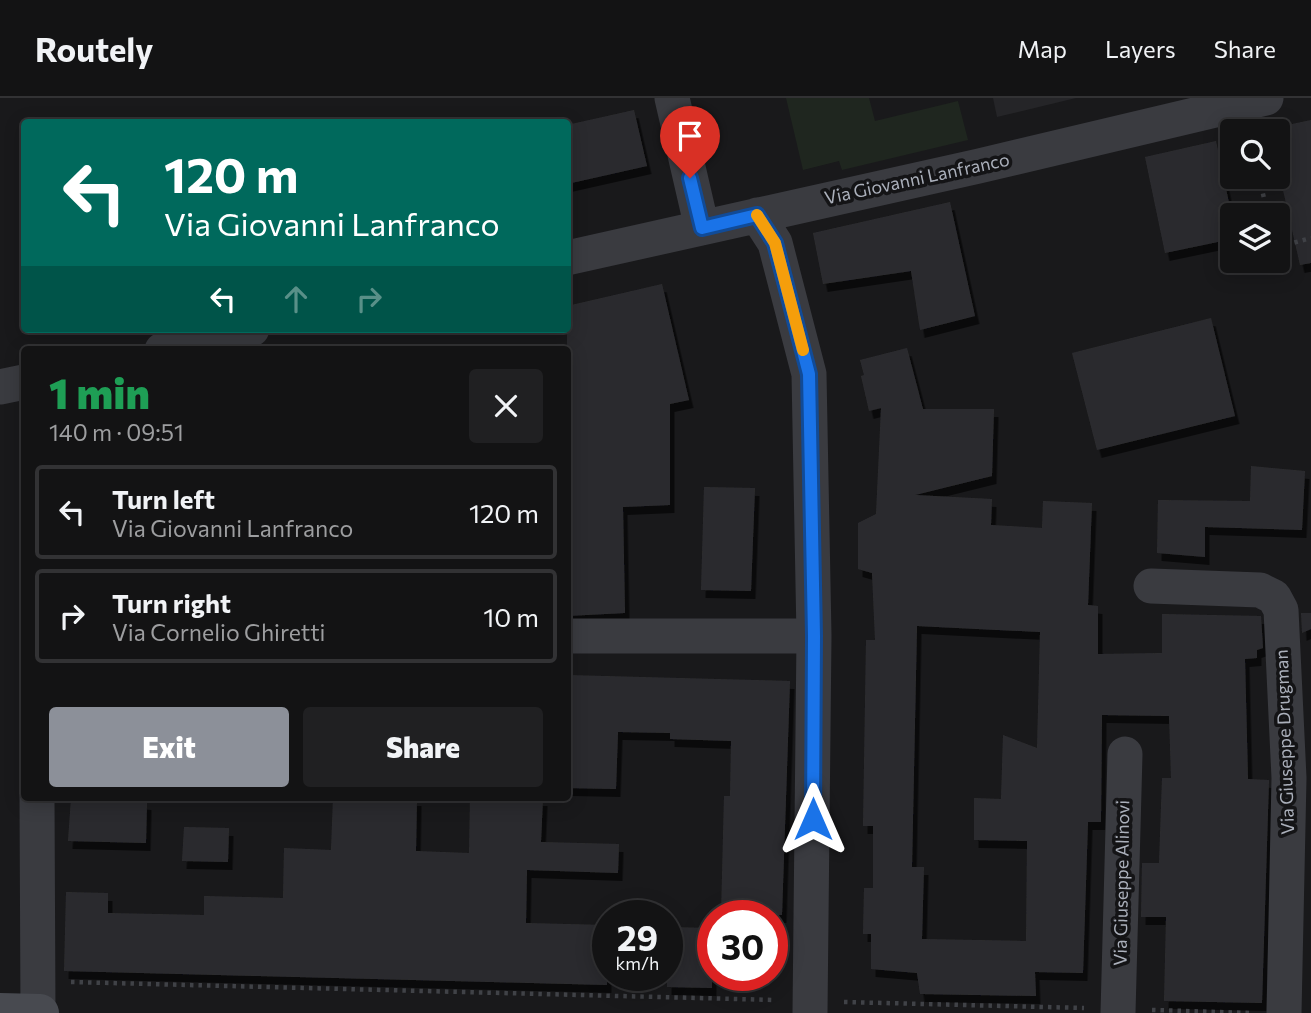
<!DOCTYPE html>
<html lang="en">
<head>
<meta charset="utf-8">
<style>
	:root { --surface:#131314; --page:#202022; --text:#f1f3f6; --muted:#9d9ea0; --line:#323234; --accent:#8c9099 }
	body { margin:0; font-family:Commissioner,sans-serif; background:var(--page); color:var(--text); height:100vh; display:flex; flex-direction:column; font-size:26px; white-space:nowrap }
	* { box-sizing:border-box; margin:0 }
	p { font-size:23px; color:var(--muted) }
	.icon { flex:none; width:38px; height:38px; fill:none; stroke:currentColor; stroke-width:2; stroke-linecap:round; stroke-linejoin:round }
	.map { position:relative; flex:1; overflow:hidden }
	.details { position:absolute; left:21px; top:248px; width:550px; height:455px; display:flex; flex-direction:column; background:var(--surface); border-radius:7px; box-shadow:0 4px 18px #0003,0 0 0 2px var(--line) }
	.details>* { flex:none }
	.hud { position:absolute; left:21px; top:21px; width:550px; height:214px; border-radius:7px; box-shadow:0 4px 18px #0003,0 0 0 2px var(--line); background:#00695c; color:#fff; overflow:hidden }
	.tools { position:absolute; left:1220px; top:21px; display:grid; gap:14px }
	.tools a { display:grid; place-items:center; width:70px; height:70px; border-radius:7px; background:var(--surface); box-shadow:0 4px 18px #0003,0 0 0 2px var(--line); font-size:35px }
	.speed { position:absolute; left:592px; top:802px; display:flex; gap:14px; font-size:35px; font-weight:700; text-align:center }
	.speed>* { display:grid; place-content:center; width:91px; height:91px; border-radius:50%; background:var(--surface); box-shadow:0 4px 18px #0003,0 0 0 2px var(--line); line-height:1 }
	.speed small { font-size:18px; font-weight:400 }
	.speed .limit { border:10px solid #d22; background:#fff; color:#111 }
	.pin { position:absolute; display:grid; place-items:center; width:60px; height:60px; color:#fff; margin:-72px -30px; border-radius:50% 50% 50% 0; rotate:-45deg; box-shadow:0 0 7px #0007 }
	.pin .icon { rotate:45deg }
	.me { position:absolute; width:77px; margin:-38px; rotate:0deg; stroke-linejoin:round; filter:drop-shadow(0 0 5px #0008) }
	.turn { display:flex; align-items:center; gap:24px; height:147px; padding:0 28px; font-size:32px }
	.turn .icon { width:91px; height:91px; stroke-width:2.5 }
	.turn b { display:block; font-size:49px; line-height:60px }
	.lanes { display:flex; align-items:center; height:66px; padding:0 28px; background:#0003; justify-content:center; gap:35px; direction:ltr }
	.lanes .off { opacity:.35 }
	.round { display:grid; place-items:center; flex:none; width:74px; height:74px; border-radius:7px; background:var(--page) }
	.headline { display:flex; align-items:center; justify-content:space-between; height:119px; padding:0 28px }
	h1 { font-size:42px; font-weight:800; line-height:52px; color:#1e9e55 }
	.cta { display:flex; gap:14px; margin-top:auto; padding:14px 28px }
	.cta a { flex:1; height:80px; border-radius:7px; background:var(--accent); color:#fff; font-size:28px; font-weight:800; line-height:80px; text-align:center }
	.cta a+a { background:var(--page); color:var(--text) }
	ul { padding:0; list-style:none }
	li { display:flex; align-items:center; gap:21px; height:94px; margin:0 14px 10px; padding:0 14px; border:4px solid var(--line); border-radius:7px }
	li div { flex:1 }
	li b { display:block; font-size:26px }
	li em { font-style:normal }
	header { display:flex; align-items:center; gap:42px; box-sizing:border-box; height:98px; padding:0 35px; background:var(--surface); border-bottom:2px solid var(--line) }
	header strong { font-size:33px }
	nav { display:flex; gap:38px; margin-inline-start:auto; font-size:24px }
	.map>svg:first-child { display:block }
	.built { fill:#252528 }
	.green { fill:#1f261f }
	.building { fill:#2c2c2f; fill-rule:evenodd; filter:url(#shadow) }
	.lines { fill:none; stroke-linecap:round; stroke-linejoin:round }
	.path { stroke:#404247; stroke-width:4.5; stroke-dasharray:3.5 5; stroke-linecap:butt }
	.street { stroke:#3a3b40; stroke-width:35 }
	.secondary { stroke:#484a50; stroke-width:38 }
	.route-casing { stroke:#114b97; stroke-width:18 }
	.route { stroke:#1a73e8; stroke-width:12 }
	.slow { stroke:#f59e0b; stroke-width:12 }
	.labels { text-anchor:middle; stroke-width:7; stroke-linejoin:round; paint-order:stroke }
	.street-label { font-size:18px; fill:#abb0bb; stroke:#141416 }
</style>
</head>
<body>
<header>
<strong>Routely</strong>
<nav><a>Map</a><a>Layers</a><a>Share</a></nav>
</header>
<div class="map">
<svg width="1311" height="915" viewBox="0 0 1311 915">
	<defs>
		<filter id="shadow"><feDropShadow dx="4.5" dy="8" stdDeviation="0" flood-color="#0009"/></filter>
	</defs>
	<rect width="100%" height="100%" fill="#19191b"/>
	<!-- built -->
	<path class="built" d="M 993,0 L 1076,0 L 997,19 Z"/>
	<!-- green -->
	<path class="green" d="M 786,0 L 869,0 L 875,23 L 958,3 L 968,42 L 842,72 L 839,63 L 803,72 Z"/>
	<!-- building -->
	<path class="building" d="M 634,12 L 647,68 L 567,86 L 567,27 Z
		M 1311,22 L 1311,165 L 1300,167 L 1278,70 L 1278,29 Z
		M 1216,43 L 1232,119 L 1232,141 L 1165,155 L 1145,59 Z
		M 950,104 L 975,218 L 920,232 L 911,173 L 823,186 L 813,135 Z
		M 662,186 L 689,302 L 670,306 L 670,407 L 623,409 L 625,515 L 567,518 L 567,208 Z
		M 1211,220 L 1235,318 L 1097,352 L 1072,255 Z
		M 907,250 L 923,311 L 994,311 L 992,378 L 915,397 L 992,401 L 991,427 L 1042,430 L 1043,403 L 1092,405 L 1088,507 L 1098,508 L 1098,556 L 1162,555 L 1162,516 L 1261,518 L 1263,550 L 1257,552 L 1257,560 L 1245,561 L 1248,681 L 1269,682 L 1262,905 L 1164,903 L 1166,819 L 1141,819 L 1142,765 L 1159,765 L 1162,680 L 1171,680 L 1169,618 L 1102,617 L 1101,724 L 1088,724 L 1083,875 L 1035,874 L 1036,898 L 920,896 L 917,875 L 871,871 L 871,836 L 863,836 L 864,790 L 873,790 L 873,728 L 863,728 L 866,542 L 875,542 L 872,475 L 858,471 L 858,425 L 876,416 L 881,310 L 869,313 L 861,278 L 864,277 L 860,262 ZM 917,528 L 1040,534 L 1037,650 L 1003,637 L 1001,701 L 974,700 L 974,742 L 1027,743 L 1026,843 L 922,841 L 924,769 L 912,769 Z
		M 1251,368 L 1305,373 L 1302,432 L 1205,429 L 1205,459 L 1157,455 L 1158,402 L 1250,403 Z
		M 704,389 L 755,390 L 751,493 L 701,492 Z
		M 1301,515 L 1311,515 L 1311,531 L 1302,535 Z
		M 567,577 L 790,583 L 782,817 L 721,817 L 724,698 L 730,698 L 731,643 L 670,641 L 670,635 L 618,634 L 616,691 L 567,690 Z
		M 71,700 L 132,700 L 135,703 L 147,704 L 146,745 L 68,743 Z
		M 333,700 L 417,700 L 416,753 L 469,755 L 470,700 L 543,700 L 541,744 L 619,746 L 618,775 L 527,772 L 526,825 L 607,827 L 607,887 L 64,873 L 66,794 L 108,795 L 108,815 L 204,817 L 204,798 L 283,800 L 284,750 L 331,752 Z
		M 184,729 L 229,730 L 228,764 L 182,763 Z
		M 667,829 L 712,830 L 712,890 L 667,889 Z"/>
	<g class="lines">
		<!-- path -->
		<path class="path" d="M 1259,79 L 1268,117
			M 1278,149 L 1311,140
			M 71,884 L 776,902
			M 844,904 L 1084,910
			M 1152,912 L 1252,915"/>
		<!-- street -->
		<path class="street" d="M 672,0 L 702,130
			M 757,117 L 775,145 L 809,276 L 814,538 L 810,915
			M 567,160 L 979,68 L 1266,0
			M 162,252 L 252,231
			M 0,289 L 24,284
			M 1151,488 L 1260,492 L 1274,499 L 1281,512 L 1289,680 L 1284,915
			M 567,538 L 814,538
			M 37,700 L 38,915
			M 1118,915 L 1125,656"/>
		<!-- secondary -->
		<path class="secondary" d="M 0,914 L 40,915"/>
	</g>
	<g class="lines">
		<defs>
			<path id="route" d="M 690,80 L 702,130 L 757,117 L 775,145 L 809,276 L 814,538 L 813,721"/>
		</defs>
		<!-- route casing -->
		<use href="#route" class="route-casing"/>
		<!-- route -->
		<use href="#route" class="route"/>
		<!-- slow -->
		<path class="slow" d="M 757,117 L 775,145 L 803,252"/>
	</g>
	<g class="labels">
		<!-- street labels -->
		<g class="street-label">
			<text transform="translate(917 81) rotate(-12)" y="6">Via Giovanni Lanfranco</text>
			<text transform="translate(1285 644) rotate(-92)" y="6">Via Giuseppe Drugman</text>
			<text transform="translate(1122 785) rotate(-89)" y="6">Via Giuseppe Alinovi</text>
		</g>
	</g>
</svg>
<div class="tools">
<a><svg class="icon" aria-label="search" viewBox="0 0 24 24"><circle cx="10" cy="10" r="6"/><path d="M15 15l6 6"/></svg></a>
<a><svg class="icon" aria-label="layers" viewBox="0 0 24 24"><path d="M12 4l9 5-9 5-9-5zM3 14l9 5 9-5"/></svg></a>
</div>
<div class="speed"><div>29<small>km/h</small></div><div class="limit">30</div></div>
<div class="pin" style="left:690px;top:80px;background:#d93025"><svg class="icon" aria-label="arrive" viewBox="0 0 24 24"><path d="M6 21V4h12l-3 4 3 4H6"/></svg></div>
<svg class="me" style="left:813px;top:721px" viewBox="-20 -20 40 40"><path d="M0-17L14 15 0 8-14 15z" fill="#1a73e8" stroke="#fff" stroke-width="4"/></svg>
<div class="hud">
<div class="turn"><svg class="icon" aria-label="left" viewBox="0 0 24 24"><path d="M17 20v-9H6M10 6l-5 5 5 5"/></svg><div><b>120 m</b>Via Giovanni Lanfranco</div></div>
<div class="lanes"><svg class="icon" aria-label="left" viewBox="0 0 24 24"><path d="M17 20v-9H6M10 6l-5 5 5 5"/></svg><svg class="icon off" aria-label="ahead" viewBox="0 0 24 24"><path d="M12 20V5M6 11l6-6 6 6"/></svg><svg class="icon off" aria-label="right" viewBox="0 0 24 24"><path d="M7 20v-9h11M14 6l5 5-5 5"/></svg></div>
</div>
<section class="details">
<div class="headline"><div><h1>1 min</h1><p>140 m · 09:51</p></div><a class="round"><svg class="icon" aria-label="close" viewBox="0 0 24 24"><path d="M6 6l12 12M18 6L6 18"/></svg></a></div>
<ul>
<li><svg class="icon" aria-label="left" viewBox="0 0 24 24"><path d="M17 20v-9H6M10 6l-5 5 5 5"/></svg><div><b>Turn left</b><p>Via Giovanni Lanfranco</p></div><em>120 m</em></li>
<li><svg class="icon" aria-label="right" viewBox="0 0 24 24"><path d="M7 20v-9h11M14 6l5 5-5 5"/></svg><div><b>Turn right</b><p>Via Cornelio Ghiretti</p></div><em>10 m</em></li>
</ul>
<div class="cta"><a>Exit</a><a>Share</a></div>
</section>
</div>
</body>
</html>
